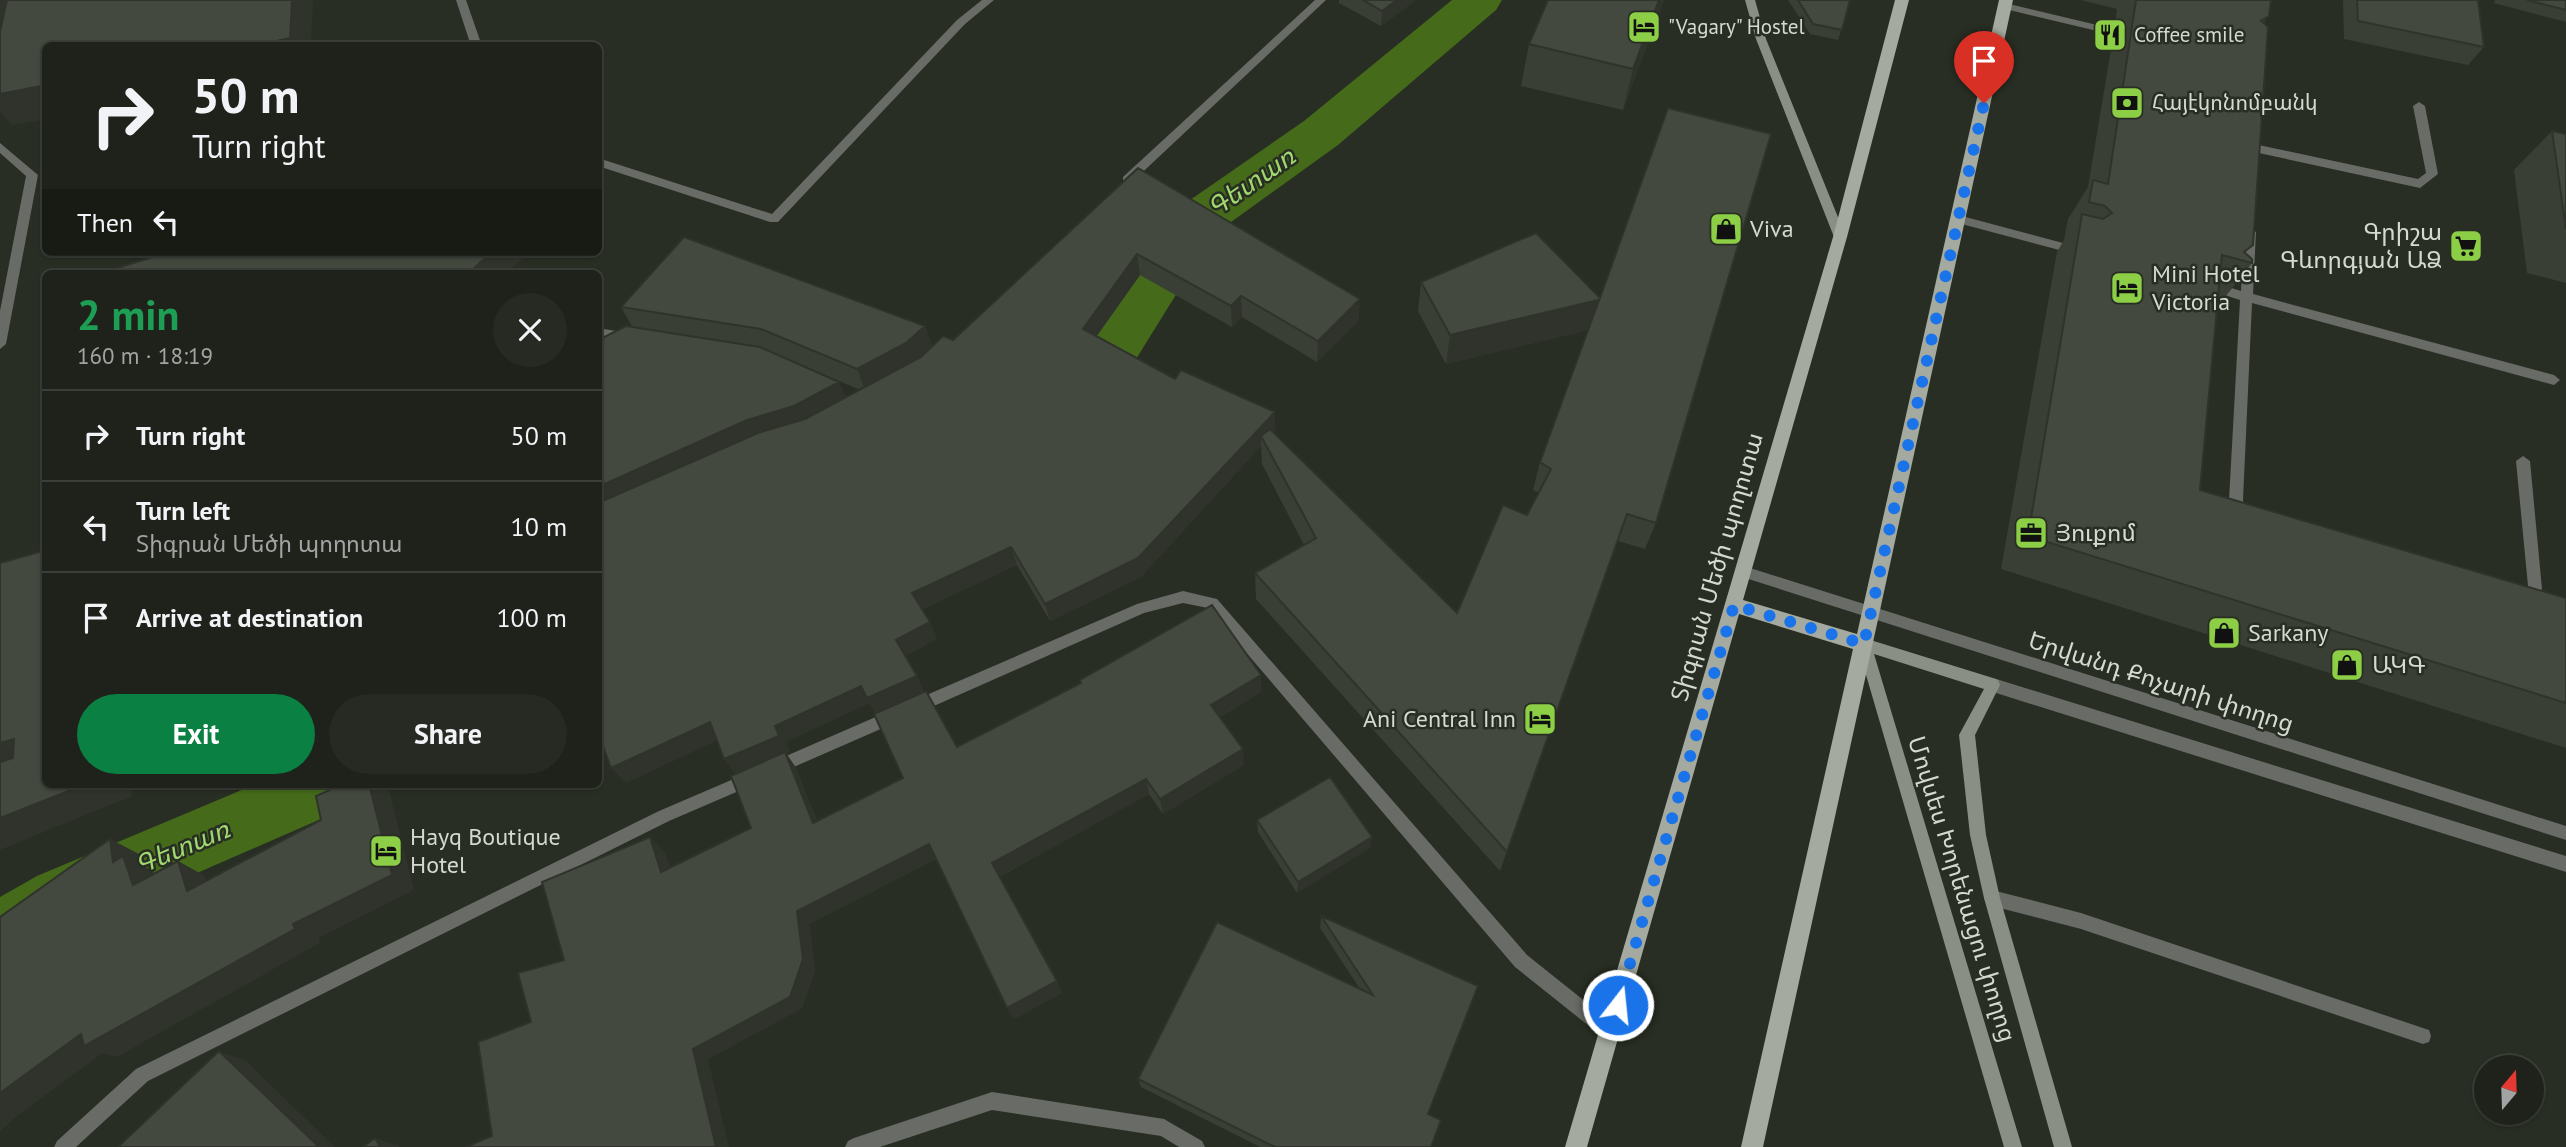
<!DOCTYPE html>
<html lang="en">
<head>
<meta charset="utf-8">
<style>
	:root { --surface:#1e221a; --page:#262a23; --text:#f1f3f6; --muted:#a1a4a2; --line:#3c3f39; --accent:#0b8043 }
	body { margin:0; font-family:"PT Sans","Noto Sans Armenian",sans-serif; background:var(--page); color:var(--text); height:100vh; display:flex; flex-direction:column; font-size:26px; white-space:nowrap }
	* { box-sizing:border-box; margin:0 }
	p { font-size:23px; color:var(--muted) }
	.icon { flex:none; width:38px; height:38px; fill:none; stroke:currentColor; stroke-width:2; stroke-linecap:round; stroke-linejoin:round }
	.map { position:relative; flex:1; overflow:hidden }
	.panel { position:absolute; left:42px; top:270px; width:560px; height:518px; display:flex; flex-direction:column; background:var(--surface); border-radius:10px; box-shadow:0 2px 5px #0004,0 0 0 2px var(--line) }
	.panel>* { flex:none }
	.guide { position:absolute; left:42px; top:42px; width:560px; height:214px; border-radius:10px; box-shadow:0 2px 5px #0004,0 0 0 2px var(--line); background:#1e221a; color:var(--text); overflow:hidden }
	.needle { width:46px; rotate:19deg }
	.tools { position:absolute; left:2474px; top:1055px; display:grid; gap:14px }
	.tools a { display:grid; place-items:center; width:70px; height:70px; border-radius:50%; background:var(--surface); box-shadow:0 2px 5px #0004,0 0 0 2px var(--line); font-size:35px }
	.pin { position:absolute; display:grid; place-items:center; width:60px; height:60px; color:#fff; margin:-72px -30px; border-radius:50% 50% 50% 0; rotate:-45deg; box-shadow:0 0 7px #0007 }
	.pin .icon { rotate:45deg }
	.me { position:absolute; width:77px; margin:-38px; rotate:16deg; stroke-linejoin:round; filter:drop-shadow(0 0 5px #0008) }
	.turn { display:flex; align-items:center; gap:24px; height:147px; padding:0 35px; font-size:32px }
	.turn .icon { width:91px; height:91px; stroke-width:2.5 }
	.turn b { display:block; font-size:49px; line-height:60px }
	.then { display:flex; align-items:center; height:66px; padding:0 35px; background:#0003; gap:14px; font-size:26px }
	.round { display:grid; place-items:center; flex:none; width:74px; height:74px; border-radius:37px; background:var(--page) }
	.head { display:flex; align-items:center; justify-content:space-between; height:119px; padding:0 35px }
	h1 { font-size:42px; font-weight:700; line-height:52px; color:#1e9e55 }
	.primary-button { display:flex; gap:14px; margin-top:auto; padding:14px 35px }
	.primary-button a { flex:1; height:80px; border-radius:42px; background:var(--accent); color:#fff; font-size:28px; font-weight:700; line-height:80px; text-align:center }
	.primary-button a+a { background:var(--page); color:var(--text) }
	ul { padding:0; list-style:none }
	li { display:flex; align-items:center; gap:21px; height:91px; padding:0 35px; border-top:2px solid var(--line) }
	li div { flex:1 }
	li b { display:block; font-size:26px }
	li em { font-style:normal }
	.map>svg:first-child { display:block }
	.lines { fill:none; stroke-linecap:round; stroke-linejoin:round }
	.canal { fill:#446a1a; fill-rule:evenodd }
	.service { fill:#686b66; fill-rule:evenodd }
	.minor { fill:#686b66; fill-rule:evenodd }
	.tertiary { fill:#686b66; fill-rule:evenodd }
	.secondary { fill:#8a8f86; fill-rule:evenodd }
	.primary { fill:#a4aa9f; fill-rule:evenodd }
	.wall { fill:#3a3f35; fill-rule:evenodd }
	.shaded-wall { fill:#2f332b }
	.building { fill:#43493e; stroke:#2f332b; stroke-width:2 }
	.route { stroke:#1a73e8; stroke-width:12; stroke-dasharray:0 21.6 }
	.labels { text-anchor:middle; stroke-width:5; stroke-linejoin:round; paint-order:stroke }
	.far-poi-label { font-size:21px; fill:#d5d9d2; stroke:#282e23; text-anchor:start }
	.poi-label { font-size:24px; fill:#d5d9d2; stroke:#282e23; text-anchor:start }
	.street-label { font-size:24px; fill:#d5d9d2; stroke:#282e23 }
	.water-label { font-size:26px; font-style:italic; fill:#a0d76f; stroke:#282e23 }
</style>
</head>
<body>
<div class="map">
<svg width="2566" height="1147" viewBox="0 0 2566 1147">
	<rect width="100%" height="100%" fill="#282e23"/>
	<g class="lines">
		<!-- canal -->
		<path class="canal" d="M 1452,0 L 1502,0 L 1496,10 L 1338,145 L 1213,235 L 1115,393 L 1088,427 L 1068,434 L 1048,427 L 1040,412 L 1048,397 L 1077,363 L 1177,209 L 1304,121 Z
			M 256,784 L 363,784 L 353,805 L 85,922 L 24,959 L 0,969 L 0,897 L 37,876 Z"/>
		<!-- service -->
		<path class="service" d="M 456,0 L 466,0 L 482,46 L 471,46 Z
			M 982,0 L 994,0 L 965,24 L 778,222 L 770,222 L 598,166 L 598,158 L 772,214 L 957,20 Z
			M 2005,3 L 2114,29 L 2119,32 L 2114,35 L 2001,8 L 2001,4 Z
			M 2419,102 L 2425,106 L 2438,174 L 2420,188 L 2254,152 L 2248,148 L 2254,144 L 2418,179 L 2426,173 L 2413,106 Z
			M 0,143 L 38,175 L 6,344 L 0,349 L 0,311 L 26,176 L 0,153 Z
			M 1958,215 L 2078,247 L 2084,251 L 2078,255 L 1954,222 L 1952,219 Z
			M 2250,228 L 2256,232 L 2253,294 L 2554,375 L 2560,380 L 2554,385 L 2252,303 L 2243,500 L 2247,519 L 2245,523 L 2235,523 L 2229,500 L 2240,300 L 2218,293 L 2216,290 L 2222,285 L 2241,291 L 2244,232 Z
			M 598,328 L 628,333 L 634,338 L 628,343 L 598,338 Z
			M 2523,456 L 2530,461 L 2542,589 L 2540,593 L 2520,602 L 2515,600 L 2513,596 L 2515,592 L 2528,586 L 2516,461 Z
			M 1992,890 L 2081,913 L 2423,1028 L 2429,1030 L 2431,1036 L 2429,1042 L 2423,1044 L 2081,929 L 1992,906 L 1986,903 L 1984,898 L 1986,893 Z"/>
		<!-- minor -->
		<path class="minor" d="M 1315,0 L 1326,0 L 1131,183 L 1123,183 L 1123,177 Z
			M 1183,591 L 1217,599 L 1527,955 L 1616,1026 L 1618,1032 L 1616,1038 L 1610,1040 L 1604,1038 L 1515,967 L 1208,608 L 1183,603 L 1144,613 L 918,713 L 913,715 L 908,713 L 906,708 L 908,703 L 1137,604 Z
			M 894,709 L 899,711 L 901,716 L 899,721 L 780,773 L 775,775 L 770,773 L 767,768 L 770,763 Z
			M 750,772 L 755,774 L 758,779 L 755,784 L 669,821 L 148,1081 L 76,1147 L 54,1147 L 57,1141 L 136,1069 L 659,811 Z
			M 992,1092 L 1164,1119 L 1202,1141 L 1205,1147 L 1179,1147 L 1161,1136 L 992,1110 L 880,1147 L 845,1147 L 848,1141 L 854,1138 Z"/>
		<!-- tertiary -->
		<path class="tertiary" d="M 1744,566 L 2566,826 L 2566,840 L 1739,576 L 1737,572 L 1739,568 Z
			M 1993,678 L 2566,856 L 2566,872 L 1993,692 L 1988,690 L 1986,685 L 1988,680 Z"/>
		<!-- secondary -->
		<path class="secondary" d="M 1745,0 L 1755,0 L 1766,39 L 1846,237 L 1844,240 L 1836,240 L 1834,237 L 1756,39 Z
			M 1864,638 L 1993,678 L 1998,680 L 2000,685 L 1975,735 L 1986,835 L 2000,898 L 2072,1147 L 2054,1147 L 1984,898 L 1970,835 L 1959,735 L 1984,689 L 1874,654 L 2022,1147 L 2004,1147 L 1857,644 L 1859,640 Z"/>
		<!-- primary -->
		<path class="primary" d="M 1895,0 L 1909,0 L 1847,237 L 1743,600 L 1857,634 L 1999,0 L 2013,0 L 1763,1147 L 1741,1147 L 1853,649 L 1739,614 L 1587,1147 L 1565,1147 L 1833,237 Z"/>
	</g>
	<!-- wall -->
	<path class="wall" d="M 1339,0 L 1416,0 L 1381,26 L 1339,3 Z
		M 1664,0 L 1623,110 L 1521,86 L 1529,44 Z
		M 1788,0 L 1850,0 L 1838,40 L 1810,34 Z
		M 2081,0 L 2271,0 L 2264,24 L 2246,254 L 2252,263 L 2222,301 L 2218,300 L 2200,490 L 2566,598 L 2566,748 L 2001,569 L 2057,252 L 2064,240 L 2068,219 L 2088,187 L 2113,37 L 2117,29 L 2115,26 L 2117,9 Z
		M 2343,0 L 2478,0 L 2484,47 L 2468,65 L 2344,39 Z
		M 2495,0 L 2566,0 L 2566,22 L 2494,3 Z
		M 2552,131 L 2566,134 L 2566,283 L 2527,273 L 2514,170 Z
		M 1138,168 L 1359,320 L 1317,362 L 1242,317 L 1232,327 L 1140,275 L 1096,336 L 1275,432 L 1274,433 L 1457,613 L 1527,515 L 1539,493 L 1533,490 L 1540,462 L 1588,330 L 1446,364 L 1418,311 L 1421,282 L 1600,298 L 1656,523 L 1645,549 L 1618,541 L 1500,871 L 1256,599 L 1255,573 L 1304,545 L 1262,464 L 1261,446 L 1141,577 L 1050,621 L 1017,565 L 922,609 L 930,622 L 937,639 L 905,656 L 924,692 L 957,747 L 1080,683 L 1080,680 L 1261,675 L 1261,692 L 1220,717 L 1244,765 L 1163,814 L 1149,794 L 999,877 L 1062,993 L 1014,1019 L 936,859 L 809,924 L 815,971 L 802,1008 L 708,1059 L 492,1136 L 531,1022 L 564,960 L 664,851 L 670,868 L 751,828 L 736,774 L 717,740 L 626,783 L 633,328 L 621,307 L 925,326 L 932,347 L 953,340 ZM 772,352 L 860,390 L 846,397 ZM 869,703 L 875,713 L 903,778 L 817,821 L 796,768 L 786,753 L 790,752 L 786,742 Z
		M 1257,820 L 1372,837 L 1370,848 L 1297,893 L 1258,832 Z
		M 1321,916 L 1478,986 L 1428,1114 L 1431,1147 L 1260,1147 L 1141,1087 L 1138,1079 L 1360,989 L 1320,928 Z"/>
	<!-- shaded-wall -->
	<path class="shaded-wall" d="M 0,0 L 20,0 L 35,18 L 0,24 Z
		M 292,0 L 313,0 L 311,46 L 253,46 Z
		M 1397,0 L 1416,0 L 1381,26 L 1382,11 Z
		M 1659,0 L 1664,0 L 1623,110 L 1633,69 Z
		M 46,85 L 46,119 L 12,125 L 0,112 L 0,94 Z
		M 492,252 L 530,252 L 506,273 L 476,273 L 473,269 Z
		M 1137,254 L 1140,275 L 1087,350 L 1083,329 Z
		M 1241,296 L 1242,317 L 1232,327 L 1231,306 Z
		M 1360,299 L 1359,320 L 1317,362 L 1318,341 Z
		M 1599,300 L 1591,330 L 1446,364 L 1450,335 Z
		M 925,326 L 933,350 L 866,392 L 857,369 Z
		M 839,382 L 848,402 L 598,512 L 598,487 L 747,420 Z
		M 1275,412 L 1275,432 L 1265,443 L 1261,436 L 1261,446 L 1141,577 L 1050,621 L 1045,604 Z
		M 1011,547 L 1017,565 L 920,611 L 912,593 Z
		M 930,622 L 937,639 L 904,657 L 896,640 Z
		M 1261,675 L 1261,692 L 1212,721 L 1211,705 Z
		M 917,676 L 925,693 L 875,714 L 869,703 L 786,742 L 790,752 L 786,753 L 796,768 L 824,837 L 736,775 L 724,759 L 775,726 L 861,686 Z
		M 710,722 L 722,738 L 626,783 L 611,768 Z
		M 14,739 L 46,757 L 0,773 L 0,743 Z
		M 1243,749 L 1244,765 L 1163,814 L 1160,799 Z
		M 1146,779 L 1149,794 L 998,877 L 992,863 Z
		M 86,784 L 131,784 L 132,796 L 0,850 L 0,818 Z
		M 369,784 L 380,784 L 389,790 L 414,890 L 319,938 L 320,943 L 117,1057 L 103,1053 L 17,1116 L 0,1132 L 0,1093 L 81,1034 L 293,924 Z
		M 650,837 L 664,851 L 676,886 L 661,872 Z
		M 1372,837 L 1370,848 L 1297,893 L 1298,882 Z
		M 110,839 L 139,854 L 141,865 L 153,871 L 162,899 L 133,885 L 113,862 Z
		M 929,844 L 937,858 L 809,924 L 815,971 L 802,1008 L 708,1059 L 729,1147 L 716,1147 L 693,1049 L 797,911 Z
		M 178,861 L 205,876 L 215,906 L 187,891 Z
		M 1057,981 L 1062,993 L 1014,1019 L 1007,1008 Z
		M 219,1051 L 246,1061 L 335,1147 L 319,1147 Z
		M 375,1138 L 399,1146 L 399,1147 L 380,1147 Z"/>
	<!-- building -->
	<path class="building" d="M 7,0 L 292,0 L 290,38 L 253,46 L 46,46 L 46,85 L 0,94 L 0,31 Z
		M 1363,0 L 1397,0 L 1382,11 Z
		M 1548,0 L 1659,0 L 1633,69 L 1529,44 Z
		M 1798,0 L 1850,0 L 1842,30 L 1813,24 Z
		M 2136,0 L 2271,0 L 2269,16 L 2261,21 L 2268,27 L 2253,245 L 2244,252 L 2252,259 L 2252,263 L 2222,255 L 2200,490 L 2566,598 L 2566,703 L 2028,536 L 2082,214 L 2103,219 L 2112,213 L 2105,206 L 2089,202 L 2093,180 L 2108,184 Z
		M 2357,0 L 2478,0 L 2484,47 L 2358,21 Z
		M 2527,0 L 2566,0 L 2566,10 Z
		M 1668,108 L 1771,134 L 1656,523 L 1627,514 L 1507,852 L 1255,573 L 1316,538 L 1261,436 L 1270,429 L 1457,613 L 1503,505 L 1527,515 L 1551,469 L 1540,462 L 1599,300 L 1450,335 L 1421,282 L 1536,233 L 1600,298 Z
		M 2552,131 L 2566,134 L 2566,229 Z
		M 1138,168 L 1360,299 L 1318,341 L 1241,296 L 1231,306 L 1137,254 L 1083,329 L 1175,379 L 1181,370 L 1275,412 L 1138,558 L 1045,604 L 1011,547 L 912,593 L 930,622 L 896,640 L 917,676 L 867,698 L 861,686 L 775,726 L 779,736 L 724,759 L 710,722 L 611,768 L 598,733 L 598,503 L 758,433 L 805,419 L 921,357 L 943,336 L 953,340 Z
		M 684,237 L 925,326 L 906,343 L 857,369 L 761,329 L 621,307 Z
		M 168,252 L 492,252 L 473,269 L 481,273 L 102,273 Z
		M 626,326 L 760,347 L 839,382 L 794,406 L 747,420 L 598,487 L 598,340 Z
		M 46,550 L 46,784 L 86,784 L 0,818 L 0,762 L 13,758 L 14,739 L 0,743 L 0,563 Z
		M 1212,605 L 1261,675 L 1211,705 L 1243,749 L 1160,799 L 1146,779 L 992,863 L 1057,981 L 1007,1008 L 929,844 L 797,911 L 803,959 L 790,997 L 693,1049 L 716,1147 L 466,1147 L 492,1136 L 478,1042 L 531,1022 L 518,973 L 564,960 L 542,882 L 650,837 L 661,872 L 751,828 L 731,776 L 785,752 L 813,823 L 903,778 L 874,714 L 926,691 L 957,747 L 1081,683 L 1080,680 Z
		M 1330,777 L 1372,837 L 1298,882 L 1257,820 Z
		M 343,784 L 369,784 L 392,875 L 293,924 L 295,929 L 84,1046 L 81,1034 L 0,1093 L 0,917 L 110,839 L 113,862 L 123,856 L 133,885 L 178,861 L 187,891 L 321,820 L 316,796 Z
		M 1321,916 L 1478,986 L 1428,1114 L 1441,1120 L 1431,1147 L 1275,1147 L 1138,1079 L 1217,922 L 1373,995 Z
		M 219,1051 L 319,1147 L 118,1147 Z
		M 375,1138 L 380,1147 L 363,1147 Z"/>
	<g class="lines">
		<!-- route -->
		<path class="route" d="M 1618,1005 L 1734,605 L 1864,644 L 1984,103"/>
	</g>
	<!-- icons -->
	<defs>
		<symbol id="hotel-square" viewBox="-11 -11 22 22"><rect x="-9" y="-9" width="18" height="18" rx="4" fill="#8cce46" stroke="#282e23"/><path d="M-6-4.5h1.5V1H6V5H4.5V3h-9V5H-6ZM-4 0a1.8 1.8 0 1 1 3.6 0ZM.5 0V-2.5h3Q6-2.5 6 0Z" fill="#111"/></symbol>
		<symbol id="restaurant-square" viewBox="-11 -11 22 22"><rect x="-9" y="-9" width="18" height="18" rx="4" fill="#8cce46" stroke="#282e23"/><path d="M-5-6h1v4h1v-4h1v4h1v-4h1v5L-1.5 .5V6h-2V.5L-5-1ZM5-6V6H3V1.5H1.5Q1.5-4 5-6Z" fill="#111"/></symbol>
		<symbol id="bank-square" viewBox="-11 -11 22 22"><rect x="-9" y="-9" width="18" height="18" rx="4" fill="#8cce46" stroke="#282e23"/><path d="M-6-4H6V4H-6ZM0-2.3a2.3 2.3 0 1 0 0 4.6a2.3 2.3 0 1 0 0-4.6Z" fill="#111"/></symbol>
		<symbol id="shop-square" viewBox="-11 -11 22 22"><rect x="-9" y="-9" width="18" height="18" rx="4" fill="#8cce46" stroke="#282e23"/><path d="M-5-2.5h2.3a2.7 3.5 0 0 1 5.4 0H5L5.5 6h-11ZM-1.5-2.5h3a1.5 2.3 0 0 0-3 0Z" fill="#111"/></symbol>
		<symbol id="supermarket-square" viewBox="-11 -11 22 22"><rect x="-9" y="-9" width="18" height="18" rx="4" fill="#8cce46" stroke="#282e23"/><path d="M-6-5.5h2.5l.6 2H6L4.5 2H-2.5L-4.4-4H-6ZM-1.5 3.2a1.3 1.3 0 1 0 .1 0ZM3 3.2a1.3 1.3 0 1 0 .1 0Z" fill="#111"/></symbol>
		<symbol id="office-square" viewBox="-11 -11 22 22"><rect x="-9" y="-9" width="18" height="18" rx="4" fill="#8cce46" stroke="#282e23"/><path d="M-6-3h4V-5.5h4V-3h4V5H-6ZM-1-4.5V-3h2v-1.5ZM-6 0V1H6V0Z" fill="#111"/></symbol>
	</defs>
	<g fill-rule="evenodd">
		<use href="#hotel-square" x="1625" y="8" width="38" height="38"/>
		<use href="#restaurant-square" x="2091" y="16" width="38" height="38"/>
		<use href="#bank-square" x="2108" y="84" width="38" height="38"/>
		<use href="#shop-square" x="1707" y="210" width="38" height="38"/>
		<use href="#supermarket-square" x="2447" y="227" width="38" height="38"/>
		<use href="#hotel-square" x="2108" y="269" width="38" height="38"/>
		<use href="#office-square" x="2012" y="514" width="38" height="38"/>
		<use href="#shop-square" x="2205" y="614" width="38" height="38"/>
		<use href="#shop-square" x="2328" y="646" width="38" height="38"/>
		<use href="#hotel-square" x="1521" y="700" width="38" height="38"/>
		<use href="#hotel-square" x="367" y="832" width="38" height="38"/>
	</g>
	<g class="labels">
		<!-- far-poi labels -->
		<g class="far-poi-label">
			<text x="1668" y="34">"Vagary" Hostel</text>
			<text x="2134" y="42">Coffee smile</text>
			<text x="2152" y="110">Հայէկոնոմբանկ</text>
		</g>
		<!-- poi labels -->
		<g class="poi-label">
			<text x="1750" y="237">Viva</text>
			<text x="2442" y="240" text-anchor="end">Գրիշա<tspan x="2442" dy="28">Գևորգյան ԱՁ</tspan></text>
			<text x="2152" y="282">Mini Hotel<tspan x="2152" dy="28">Victoria</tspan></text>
			<text x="2056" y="541">Յուքոմ</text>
			<text x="2248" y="641">Sarkany</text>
			<text x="2372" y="673">ԱԿԳ</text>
			<text x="1516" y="727" text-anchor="end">Ani Central Inn</text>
			<text x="410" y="845">Hayq Boutique<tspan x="410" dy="28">Hotel</tspan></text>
		</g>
		<!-- street labels -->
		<g class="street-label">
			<text transform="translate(1717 567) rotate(-74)" y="8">Տիգրան Մեծի պողոտա</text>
			<text transform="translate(2161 682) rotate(18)" y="8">Երվանդ Քոչարի փողոց</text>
			<text transform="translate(1962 889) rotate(73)" y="8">Մովսես Խորենացու փողոց</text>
		</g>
		<!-- water labels -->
		<g class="water-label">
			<text transform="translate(1251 182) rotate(-35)" y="9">Գետառ</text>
			<text transform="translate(182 847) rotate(-23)" y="9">Գետառ</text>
		</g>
	</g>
</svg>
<div class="tools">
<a><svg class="needle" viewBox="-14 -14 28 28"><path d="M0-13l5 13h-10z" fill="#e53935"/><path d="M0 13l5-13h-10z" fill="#a1a4a2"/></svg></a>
</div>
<div class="pin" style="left:1984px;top:103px;background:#d93025"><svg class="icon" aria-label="arrive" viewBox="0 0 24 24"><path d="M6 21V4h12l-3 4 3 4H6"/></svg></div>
<svg class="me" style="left:1618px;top:1005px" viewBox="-20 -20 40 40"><circle r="17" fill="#1a73e8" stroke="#fff" stroke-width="3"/><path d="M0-11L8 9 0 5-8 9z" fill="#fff"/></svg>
<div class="guide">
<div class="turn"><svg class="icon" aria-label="right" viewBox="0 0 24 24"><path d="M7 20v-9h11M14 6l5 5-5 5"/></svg><div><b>50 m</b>Turn right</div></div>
<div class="then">Then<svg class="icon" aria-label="left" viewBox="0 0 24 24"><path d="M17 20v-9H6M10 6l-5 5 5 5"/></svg></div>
</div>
<section class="panel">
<div class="head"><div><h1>2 min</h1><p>160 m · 18:19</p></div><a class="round"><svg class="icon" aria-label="close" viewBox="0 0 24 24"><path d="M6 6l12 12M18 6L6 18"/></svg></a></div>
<ul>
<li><svg class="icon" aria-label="right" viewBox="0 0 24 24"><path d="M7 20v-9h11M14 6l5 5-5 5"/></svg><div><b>Turn right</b></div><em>50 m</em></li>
<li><svg class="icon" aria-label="left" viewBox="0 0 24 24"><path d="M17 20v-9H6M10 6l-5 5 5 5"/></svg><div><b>Turn left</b><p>Տիգրան Մեծի պողոտա</p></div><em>10 m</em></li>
<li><svg class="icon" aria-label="arrive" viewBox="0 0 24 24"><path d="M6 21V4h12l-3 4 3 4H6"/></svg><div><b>Arrive at destination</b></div><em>100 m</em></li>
</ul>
<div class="primary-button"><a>Exit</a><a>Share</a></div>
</section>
</div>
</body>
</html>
